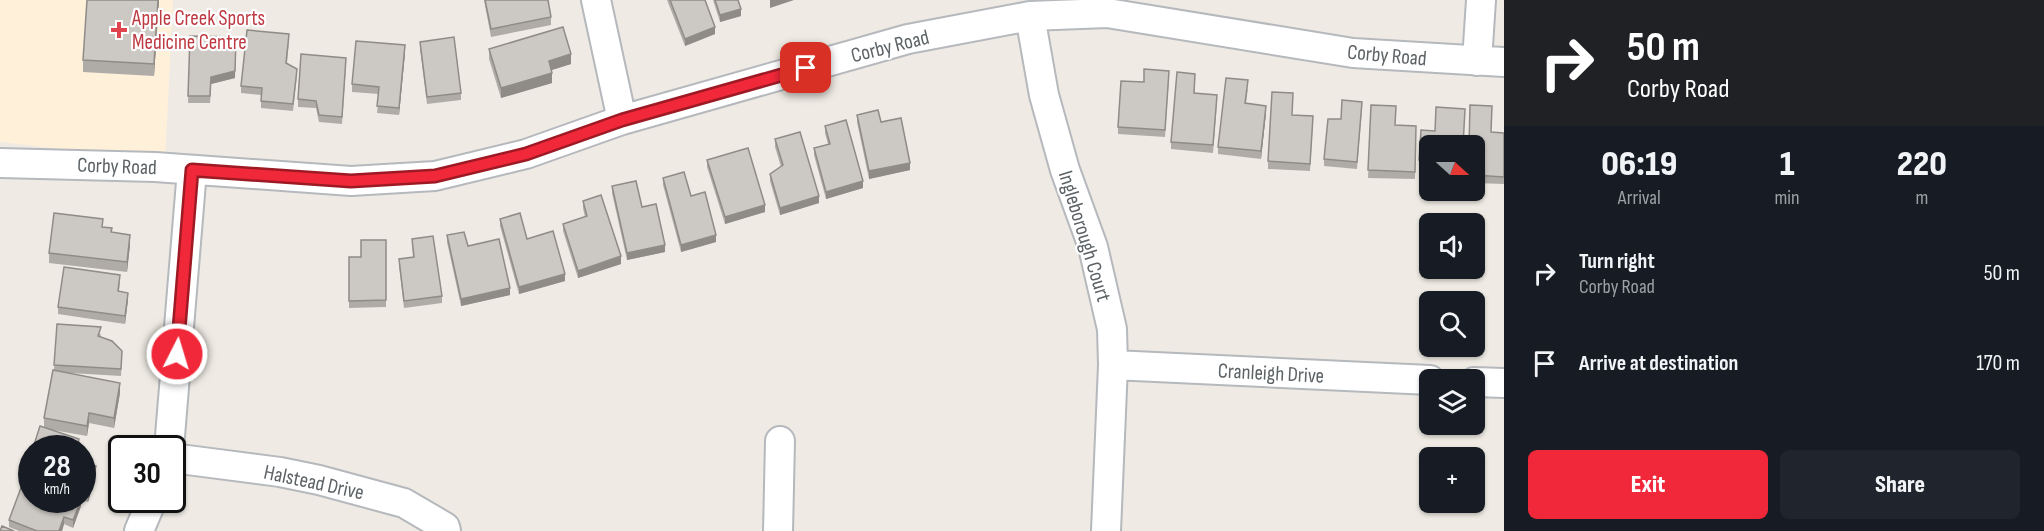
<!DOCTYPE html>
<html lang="en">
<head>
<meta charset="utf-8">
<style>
	:root { --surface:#171b24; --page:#20242c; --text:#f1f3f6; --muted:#9ea1a6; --accent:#f12839 }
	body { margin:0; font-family:"Sofia Sans Condensed",sans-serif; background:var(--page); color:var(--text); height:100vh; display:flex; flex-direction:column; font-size:22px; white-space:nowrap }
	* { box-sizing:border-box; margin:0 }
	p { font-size:20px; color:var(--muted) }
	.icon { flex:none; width:33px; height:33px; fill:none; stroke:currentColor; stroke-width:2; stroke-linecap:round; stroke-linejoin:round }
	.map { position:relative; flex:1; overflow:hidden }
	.side { display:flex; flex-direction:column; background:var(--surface); width:540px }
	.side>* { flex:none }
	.hud { background:#202124; color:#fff; overflow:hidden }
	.needle { width:39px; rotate:111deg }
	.controls { position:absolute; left:1419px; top:135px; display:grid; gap:12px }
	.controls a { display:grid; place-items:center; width:66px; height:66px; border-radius:9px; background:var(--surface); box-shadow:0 2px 4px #0004; font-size:30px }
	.speed { position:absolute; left:18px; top:435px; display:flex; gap:12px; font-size:30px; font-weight:700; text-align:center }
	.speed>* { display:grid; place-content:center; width:78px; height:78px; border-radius:50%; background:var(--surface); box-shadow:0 2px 4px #0004; line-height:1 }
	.speed small { font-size:15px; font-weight:400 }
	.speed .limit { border:3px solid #111; border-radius:9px; background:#fff; color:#111 }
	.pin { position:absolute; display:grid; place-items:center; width:51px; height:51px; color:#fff; margin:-26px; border-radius:12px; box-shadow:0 3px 9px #0006 }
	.me { position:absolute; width:66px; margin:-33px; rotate:5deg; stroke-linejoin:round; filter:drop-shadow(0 0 4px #0008) }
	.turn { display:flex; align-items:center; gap:21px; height:126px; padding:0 24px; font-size:27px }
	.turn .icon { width:78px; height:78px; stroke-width:2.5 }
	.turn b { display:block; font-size:42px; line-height:51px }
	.eta { display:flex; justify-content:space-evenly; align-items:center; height:102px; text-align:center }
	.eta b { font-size:36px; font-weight:800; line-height:42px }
	.action { display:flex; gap:12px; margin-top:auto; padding:12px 24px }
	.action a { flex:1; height:69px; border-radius:9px; background:var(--accent); color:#fff; font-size:24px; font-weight:800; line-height:69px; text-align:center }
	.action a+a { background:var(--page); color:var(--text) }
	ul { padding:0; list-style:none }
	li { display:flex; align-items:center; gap:18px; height:90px; padding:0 24px }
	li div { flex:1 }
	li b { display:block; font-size:22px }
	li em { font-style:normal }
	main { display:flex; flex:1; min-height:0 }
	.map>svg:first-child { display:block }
	.commercial { fill:#fff0d9 }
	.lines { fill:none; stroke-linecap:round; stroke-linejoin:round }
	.minor-casing { stroke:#b5b8bc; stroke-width:32 }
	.minor { stroke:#fff; stroke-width:28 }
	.wall { fill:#afaca8 }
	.shaded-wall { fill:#8f8c88 }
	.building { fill:#ccc8c3; stroke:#8f8c88; stroke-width:1.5 }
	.route-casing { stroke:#9d1a25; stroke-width:15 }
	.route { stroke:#f12839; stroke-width:10 }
	.health-dot { fill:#e0444e; stroke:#fff; stroke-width:2 }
	.labels { text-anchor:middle; stroke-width:4.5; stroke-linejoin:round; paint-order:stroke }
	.health-label { font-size:21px; fill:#be3a42; stroke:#fff; text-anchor:start }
	.street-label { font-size:21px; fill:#5c6265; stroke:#fff }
</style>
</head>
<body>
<main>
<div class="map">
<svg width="1504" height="531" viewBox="0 0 1504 531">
	<rect width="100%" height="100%" fill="#efebe4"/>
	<!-- commercial -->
	<path class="commercial" d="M 0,0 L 173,0 L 165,161 L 0,142 Z"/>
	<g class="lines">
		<defs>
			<path id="minor" d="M 596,0 L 622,120
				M 1030,16 L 1044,95 L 1065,170 L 1093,247 L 1112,329 L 1113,365 L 1106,531
				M 1477,61 L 1481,0
				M 0,163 L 155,167 L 351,181 L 435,176 L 526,154 L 622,120 L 908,39 L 1030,16 L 1107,13 L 1353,53 L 1504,62
				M 1113,365 L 1430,380
				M 1474,382 L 1504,383
				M 169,448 L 192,170
				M 172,458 L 280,472 L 319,480 L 404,503 L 445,527 L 446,531
				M 139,531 L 152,500
				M 778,531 L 780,441"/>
		</defs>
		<!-- minor casing -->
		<use href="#minor" class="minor-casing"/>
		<!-- minor -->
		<use href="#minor" class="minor"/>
	</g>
	<!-- wall -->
	<path class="wall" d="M 159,0 L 154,76 L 83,72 L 83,60 Z
		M 484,0 L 548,0 L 551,17 L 551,25 L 491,37 Z
		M 667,0 L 705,0 L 715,34 L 685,46 Z
		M 713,0 L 739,0 L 738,0 L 741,16 L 720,22 Z
		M 190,36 L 235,78 L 211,84 L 210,103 L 188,103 Z
		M 289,41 L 287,63 L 297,76 L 293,111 L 261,108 L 261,95 L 241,93 L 241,86 Z
		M 420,42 L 461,93 L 461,100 L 427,104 L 420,49 Z
		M 489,49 L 571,64 L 551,70 L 552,83 L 501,98 L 489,59 Z
		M 405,53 L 399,115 L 377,113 L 379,94 L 352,92 L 352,84 Z
		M 346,65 L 342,124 L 319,122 L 316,108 L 298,107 L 298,99 Z
		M 1169,78 L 1165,137 L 1118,134 L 1118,127 Z
		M 1195,81 L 1195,93 L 1217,102 L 1213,153 L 1171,149 L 1171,142 Z
		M 1248,88 L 1246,104 L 1266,113 L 1261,159 L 1218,154 L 1218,147 Z
		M 1293,100 L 1292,115 L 1313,123 L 1310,171 L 1268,169 L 1268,161 Z
		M 1371,105 L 1395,125 L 1416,126 L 1415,179 L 1368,178 Z
		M 1362,109 L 1357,169 L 1324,166 L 1324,159 Z
		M 857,115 L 881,122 L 910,170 L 869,179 L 857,122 Z
		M 1465,116 L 1463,146 L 1430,146 L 1430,168 L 1419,167 L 1419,160 L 1435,131 Z
		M 825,126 L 863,188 L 826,199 L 814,155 L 814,148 L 828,144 L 825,133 Z
		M 1491,132 L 1504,133 L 1504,184 L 1474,183 L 1474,146 Z
		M 775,139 L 819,203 L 780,215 L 770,181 L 770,174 L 781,167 L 775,147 Z
		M 707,160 L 765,212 L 725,224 L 707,167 Z
		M 663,178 L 691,196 L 716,242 L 681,252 L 663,185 Z
		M 612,186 L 642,207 L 665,252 L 627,260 L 612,193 Z
		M 583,201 L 621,264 L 578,278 L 563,231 L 563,224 L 585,217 L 583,208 Z
		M 500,219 L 527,239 L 565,281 L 519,294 L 500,226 Z
		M 103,227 L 130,245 L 127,272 L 49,263 L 49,253 Z
		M 447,235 L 468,246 L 510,295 L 461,306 L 447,242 Z
		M 412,239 L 442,296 L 442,303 L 404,308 L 399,266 L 399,259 L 413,258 Z
		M 386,240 L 386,307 L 349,308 L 349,257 L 361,257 Z
		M 120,282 L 119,291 L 128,300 L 125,324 L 58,314 L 58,307 Z
		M 57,324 L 101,334 L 100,337 L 122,351 L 121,376 L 70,373 L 120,393 L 114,428 L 89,423 L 87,436 L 47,429 L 79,448 L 44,428 L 44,418 L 54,370 Z
		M 82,452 L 96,476 L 88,502 L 81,500 L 81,506 L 73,528 L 64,524 L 62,531 L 19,531 L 9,527 L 9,520 L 26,478 L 26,472 L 32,453 L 32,500 L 82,500 Z"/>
	<!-- shaded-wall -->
	<path class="shaded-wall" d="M 158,0 L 159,0 L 154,76 L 154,64 Z
		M 770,0 L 794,0 L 770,8 Z
		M 741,9 L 741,16 L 720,22 L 720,15 Z
		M 715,27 L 715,34 L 685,46 L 685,39 Z
		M 236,37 L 235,78 L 211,84 L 210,103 L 211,77 Z
		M 405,45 L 405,53 L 399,115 L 399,108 Z
		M 571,54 L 571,64 L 549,71 L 549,61 Z
		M 552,73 L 552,83 L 501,98 L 501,88 Z
		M 1266,106 L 1266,113 L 1261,159 L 1261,151 Z
		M 910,163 L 910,170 L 869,179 L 869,171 Z
		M 863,181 L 863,188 L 826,199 L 826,192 Z
		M 819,196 L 819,203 L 780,215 L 780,208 Z
		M 765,205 L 765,212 L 725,224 L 725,217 Z
		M 130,235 L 130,245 L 127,272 L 127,262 Z
		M 716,235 L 716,242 L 681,252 L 681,245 Z
		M 665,245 L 665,252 L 627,260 L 627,253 Z
		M 621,256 L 621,264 L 578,278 L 578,271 Z
		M 565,274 L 565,281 L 519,294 L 519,287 Z
		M 510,288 L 510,295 L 461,306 L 461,299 Z
		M 128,293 L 128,300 L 125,324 L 125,316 Z
		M 120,383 L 120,393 L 114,428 L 114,418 Z
		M 89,413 L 89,423 L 87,436 L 87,426 Z
		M 96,466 L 96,476 L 88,502 L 88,492 Z
		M 81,500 L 81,506 L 73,528 L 73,520 Z
		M 64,517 L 64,524 L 62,531 L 59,531 Z"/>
	<!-- building -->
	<path class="building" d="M 87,0 L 158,0 L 154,64 L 83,60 Z
		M 485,0 L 548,0 L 551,17 L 491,29 Z
		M 670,0 L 705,0 L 715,27 L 685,39 Z
		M 715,0 L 738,0 L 741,9 L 720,15 Z
		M 563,27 L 571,54 L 549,61 L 552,73 L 501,88 L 489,49 Z
		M 247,30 L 289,34 L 286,63 L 297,69 L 293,104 L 261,101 L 262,88 L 241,86 Z
		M 190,36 L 236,37 L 235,71 L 211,77 L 210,96 L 188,96 Z
		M 454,37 L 461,93 L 427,97 L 420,42 Z
		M 356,41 L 405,45 L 399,108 L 377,106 L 379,87 L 352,84 Z
		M 301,54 L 346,58 L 342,117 L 319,115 L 316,101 L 298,99 Z
		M 1144,69 L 1169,71 L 1165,130 L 1118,127 L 1121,81 L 1144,82 Z
		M 1177,72 L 1195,74 L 1194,93 L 1217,95 L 1213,145 L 1171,142 Z
		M 1226,78 L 1248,80 L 1245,103 L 1266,106 L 1261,151 L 1218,147 Z
		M 1272,92 L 1293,93 L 1292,115 L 1313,116 L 1310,164 L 1268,161 Z
		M 1342,100 L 1362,102 L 1357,162 L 1324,159 L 1328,119 L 1341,119 Z
		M 1371,105 L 1396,106 L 1395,125 L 1416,126 L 1415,172 L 1368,170 Z
		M 1470,105 L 1492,106 L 1491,132 L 1504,133 L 1504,177 L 1474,175 L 1474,146 L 1469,146 Z
		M 1436,107 L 1465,109 L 1463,146 L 1430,146 L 1430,161 L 1419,160 L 1421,130 L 1435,131 Z
		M 878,110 L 881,122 L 901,118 L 910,163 L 869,171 L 857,115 Z
		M 846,120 L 863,181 L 826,192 L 814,148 L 830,144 L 825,126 Z
		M 800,132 L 819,196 L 780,208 L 770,174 L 783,165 L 775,139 Z
		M 748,148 L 765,205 L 725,217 L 707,160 Z
		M 684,172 L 691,196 L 705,192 L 716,235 L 681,245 L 663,178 Z
		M 636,181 L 642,207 L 656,204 L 665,245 L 627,253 L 612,186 Z
		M 601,195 L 621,256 L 578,271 L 563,224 L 587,216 L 583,201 Z
		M 54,213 L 103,219 L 102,227 L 112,228 L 111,232 L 130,235 L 127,262 L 49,253 Z
		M 520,213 L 527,239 L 553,231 L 565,274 L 519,287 L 500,219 Z
		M 464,232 L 468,246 L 499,239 L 510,288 L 461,299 L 447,235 Z
		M 433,236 L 442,296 L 404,301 L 399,259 L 414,257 L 412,239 Z
		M 361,240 L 386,240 L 386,300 L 349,301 L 349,257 L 361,257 Z
		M 64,267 L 120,275 L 118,291 L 128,293 L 125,316 L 58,307 Z
		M 57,324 L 101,327 L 98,336 L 112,341 L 122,351 L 121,369 L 54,365 Z
		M 53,370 L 120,383 L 114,418 L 89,413 L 87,426 L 44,418 Z
		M 40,426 L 79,439 L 77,448 L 33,448 Z
		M 82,452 L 89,454 L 86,463 L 96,466 L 88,492 L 82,490 Z
		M 32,453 L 32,473 L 26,472 Z
		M 25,477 L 32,480 L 32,500 L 81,500 L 73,520 L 64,517 L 59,531 L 37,531 L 9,520 Z
		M 2,526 L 14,531 L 0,531 Z"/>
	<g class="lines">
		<defs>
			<path id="route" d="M 177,354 L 192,170 L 351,181 L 435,176 L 526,154 L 622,120 L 806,68"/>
		</defs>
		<!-- route casing -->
		<use href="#route" class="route-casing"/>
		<!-- route -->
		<use href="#route" class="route"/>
	</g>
	<!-- markers -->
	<path class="health-dot" d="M116 21h6v6h6v6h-6v6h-6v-6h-6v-6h6z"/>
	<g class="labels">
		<!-- health labels -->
		<g class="health-label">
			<text x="132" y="25">Apple Creek Sports<tspan x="132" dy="24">Medicine Centre</tspan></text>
		</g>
		<!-- street labels -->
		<g class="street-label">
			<text transform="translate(890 46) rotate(-14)" y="7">Corby Road</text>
			<text transform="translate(1387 55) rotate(5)" y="7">Corby Road</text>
			<text transform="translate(117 166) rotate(2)" y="7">Corby Road</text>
			<text transform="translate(1085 236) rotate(73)" y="7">Ingleborough Court</text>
			<text transform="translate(1271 373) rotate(3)" y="7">Cranleigh Drive</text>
			<text transform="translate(314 482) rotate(12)" y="7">Halstead Drive</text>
		</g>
	</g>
</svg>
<div class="controls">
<a><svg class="needle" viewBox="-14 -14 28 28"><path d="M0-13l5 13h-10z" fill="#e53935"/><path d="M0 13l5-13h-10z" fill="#9ea1a6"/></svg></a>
<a><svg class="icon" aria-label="sound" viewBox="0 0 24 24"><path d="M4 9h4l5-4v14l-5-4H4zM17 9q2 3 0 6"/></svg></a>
<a><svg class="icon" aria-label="search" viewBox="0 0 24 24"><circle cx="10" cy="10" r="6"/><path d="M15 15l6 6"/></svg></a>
<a><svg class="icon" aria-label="layers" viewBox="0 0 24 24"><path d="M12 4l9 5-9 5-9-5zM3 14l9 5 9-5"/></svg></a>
<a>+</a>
</div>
<div class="speed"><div>28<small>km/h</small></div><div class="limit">30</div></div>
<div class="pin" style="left:806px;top:68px;background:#d93025"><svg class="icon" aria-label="arrive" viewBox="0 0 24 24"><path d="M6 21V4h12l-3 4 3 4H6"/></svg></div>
<svg class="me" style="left:177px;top:354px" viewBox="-20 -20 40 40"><circle r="17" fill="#f12839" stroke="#fff" stroke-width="3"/><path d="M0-11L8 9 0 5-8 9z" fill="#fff"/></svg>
</div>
<section class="side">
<div class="hud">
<div class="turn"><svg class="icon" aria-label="right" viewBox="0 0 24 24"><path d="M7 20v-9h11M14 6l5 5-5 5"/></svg><div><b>50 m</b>Corby Road</div></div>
</div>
<div class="eta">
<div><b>06:19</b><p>Arrival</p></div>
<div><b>1</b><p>min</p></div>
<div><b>220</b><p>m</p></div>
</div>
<ul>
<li><svg class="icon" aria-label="right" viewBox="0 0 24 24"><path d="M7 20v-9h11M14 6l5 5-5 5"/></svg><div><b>Turn right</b><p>Corby Road</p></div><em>50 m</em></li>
<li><svg class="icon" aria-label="arrive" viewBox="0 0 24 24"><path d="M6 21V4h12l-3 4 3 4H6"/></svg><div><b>Arrive at destination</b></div><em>170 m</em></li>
</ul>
<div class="action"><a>Exit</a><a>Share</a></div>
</section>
</main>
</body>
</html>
